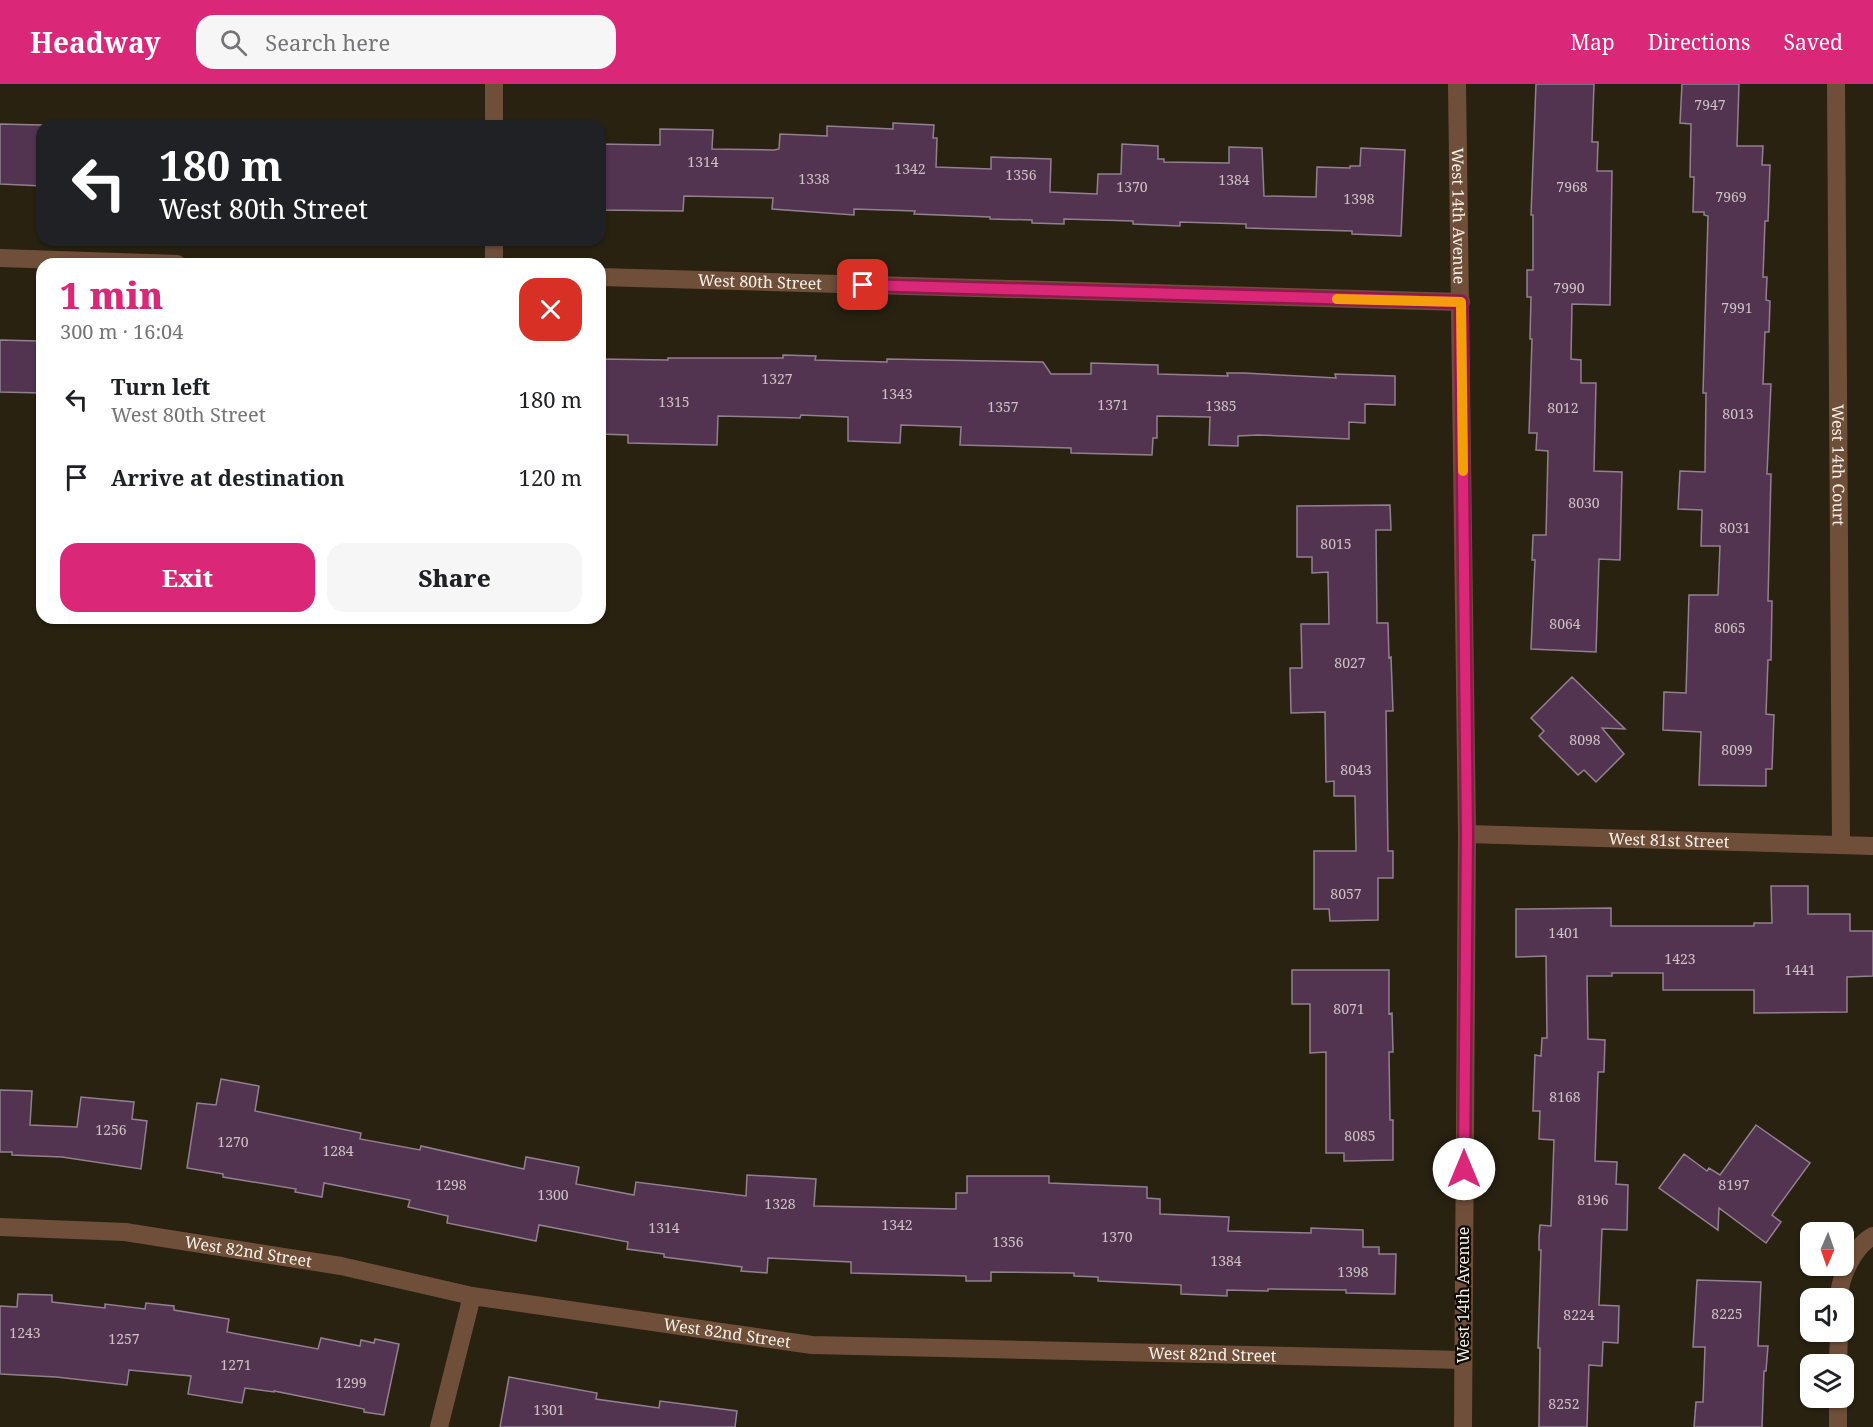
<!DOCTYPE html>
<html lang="en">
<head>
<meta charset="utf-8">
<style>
	:root { --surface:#fff; --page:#f6f6f6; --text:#202124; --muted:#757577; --accent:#db2777 }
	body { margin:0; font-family:"Noto Serif",serif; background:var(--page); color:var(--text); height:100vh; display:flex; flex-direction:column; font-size:22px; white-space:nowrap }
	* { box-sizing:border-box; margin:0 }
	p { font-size:20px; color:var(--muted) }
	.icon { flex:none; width:33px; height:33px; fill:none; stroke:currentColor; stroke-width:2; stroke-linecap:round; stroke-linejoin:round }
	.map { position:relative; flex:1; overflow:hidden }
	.side { position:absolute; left:36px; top:174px; width:570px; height:366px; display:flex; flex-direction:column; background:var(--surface); border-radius:18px; box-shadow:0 2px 4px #0004 }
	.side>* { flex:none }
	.banner { position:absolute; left:36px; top:36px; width:570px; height:126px; border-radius:18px; box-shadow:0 2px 4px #0004; background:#202124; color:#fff; overflow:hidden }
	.needle { width:39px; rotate:182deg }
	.tools { position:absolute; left:1800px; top:1138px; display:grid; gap:12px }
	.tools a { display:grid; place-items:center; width:54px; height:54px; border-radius:12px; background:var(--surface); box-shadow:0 2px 4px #0004; font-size:30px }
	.pin { position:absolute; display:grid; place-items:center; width:51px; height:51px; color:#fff; margin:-26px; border-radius:12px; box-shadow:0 3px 9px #0006 }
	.me { position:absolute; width:66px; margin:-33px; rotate:0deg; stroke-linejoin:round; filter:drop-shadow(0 0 4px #0008) }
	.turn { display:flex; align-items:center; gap:21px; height:126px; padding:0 24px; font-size:27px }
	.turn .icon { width:78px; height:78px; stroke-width:2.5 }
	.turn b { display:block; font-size:42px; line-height:51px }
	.round { display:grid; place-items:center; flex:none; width:63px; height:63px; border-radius:18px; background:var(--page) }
	.overview { display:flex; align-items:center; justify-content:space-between; height:102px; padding:0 24px }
	h1 { font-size:36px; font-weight:800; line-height:45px; color:var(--accent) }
	.cta { display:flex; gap:12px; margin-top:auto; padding:12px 24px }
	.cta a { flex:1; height:69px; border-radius:18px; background:var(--accent); color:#fff; font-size:24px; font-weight:800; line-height:69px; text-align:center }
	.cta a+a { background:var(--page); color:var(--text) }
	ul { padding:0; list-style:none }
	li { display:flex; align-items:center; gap:18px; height:78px; padding:0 24px }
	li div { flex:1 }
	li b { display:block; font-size:22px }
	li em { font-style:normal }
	header { display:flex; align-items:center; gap:36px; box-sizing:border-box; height:84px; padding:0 30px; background:var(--accent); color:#fff }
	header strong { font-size:28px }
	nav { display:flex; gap:33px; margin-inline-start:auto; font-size:21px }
	.search { width:420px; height:54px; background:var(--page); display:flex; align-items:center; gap:15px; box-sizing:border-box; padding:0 21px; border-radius:18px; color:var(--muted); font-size:22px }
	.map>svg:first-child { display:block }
	.building { fill:#523451; stroke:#918090; stroke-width:1.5 }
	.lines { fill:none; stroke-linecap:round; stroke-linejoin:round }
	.minor { stroke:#704f3a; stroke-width:18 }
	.route-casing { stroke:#8e194d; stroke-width:15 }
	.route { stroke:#db2777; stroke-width:10 }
	.slow { stroke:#f59e0b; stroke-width:10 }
	.labels { text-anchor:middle; stroke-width:4.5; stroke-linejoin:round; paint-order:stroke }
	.number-label { font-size:14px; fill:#cdc2c2 }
	.street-label { font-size:16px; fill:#f6f1e7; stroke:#0f0c05 }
</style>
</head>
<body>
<header>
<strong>Headway</strong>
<div class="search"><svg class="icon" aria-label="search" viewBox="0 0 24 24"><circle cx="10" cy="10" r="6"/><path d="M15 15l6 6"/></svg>Search here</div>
<nav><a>Map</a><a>Directions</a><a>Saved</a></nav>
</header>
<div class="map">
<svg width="1873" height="1343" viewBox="0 0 1873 1343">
	<rect width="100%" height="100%" fill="#292211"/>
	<!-- building -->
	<path class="building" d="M 1536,0 L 1594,0 L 1592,58 L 1598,58 L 1597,87 L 1612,87 L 1610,221 L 1572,220 L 1571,275 L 1581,276 L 1581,299 L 1596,299 L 1594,387 L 1622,388 L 1620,476 L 1599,475 L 1596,568 L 1531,565 L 1535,476 L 1532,476 L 1533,451 L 1546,451 L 1548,367 L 1536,366 L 1537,349 L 1529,349 L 1532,255 L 1530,255 L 1531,213 L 1527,213 L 1527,186 L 1533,186 L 1533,131 L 1531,131 Z
		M 1682,0 L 1739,0 L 1737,62 L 1763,62 L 1762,81 L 1770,81 L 1768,137 L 1765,137 L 1763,193 L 1767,193 L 1766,216 L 1770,217 L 1769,248 L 1765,248 L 1763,300 L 1771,300 L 1767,390 L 1771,390 L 1768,517 L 1772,517 L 1771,576 L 1768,576 L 1766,630 L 1774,631 L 1772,685 L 1766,685 L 1766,702 L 1699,701 L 1701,648 L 1663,646 L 1664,608 L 1686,609 L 1689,511 L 1718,511 L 1720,462 L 1701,462 L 1702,426 L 1678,425 L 1680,387 L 1705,388 L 1706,309 L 1703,309 L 1708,132 L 1704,131 L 1704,128 L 1693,128 L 1694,93 L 1690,93 L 1691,40 L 1680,39 Z
		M 893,39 L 934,41 L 933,54 L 937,54 L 936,83 L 991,85 L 991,73 L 1051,75 L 1050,108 L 1097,110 L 1098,90 L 1121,90 L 1122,60 L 1158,62 L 1158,75 L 1164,75 L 1164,78 L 1229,79 L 1229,63 L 1262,64 L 1264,112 L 1316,113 L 1317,83 L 1350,84 L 1350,82 L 1360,82 L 1361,64 L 1405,66 L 1401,152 L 1352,150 L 1352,147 L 1246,144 L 1246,140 L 1180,138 L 1180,142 L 1133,140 L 1133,137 L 1064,135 L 1064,140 L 1032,139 L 1032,136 L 990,135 L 990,133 L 914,130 L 915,127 L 854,125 L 854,131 L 772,125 L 773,114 L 684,112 L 683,127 L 600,126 L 600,60 L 660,61 L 660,45 L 713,46 L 712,65 L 774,66 L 779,65 L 780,50 L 827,52 L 827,42 L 893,45 Z
		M 0,40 L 42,41 L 42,102 L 0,100 Z
		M 0,256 L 38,257 L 38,264 L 42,264 L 42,309 L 0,308 Z
		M 783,271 L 816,272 L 815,276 L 887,278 L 887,275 L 1043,278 L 1051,290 L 1091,290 L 1091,279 L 1158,281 L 1158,290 L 1228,292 L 1227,289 L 1244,289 L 1336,294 L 1335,290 L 1395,292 L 1395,321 L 1365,320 L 1365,339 L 1349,338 L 1349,355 L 1258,351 L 1238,352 L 1238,362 L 1209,361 L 1210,333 L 1157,332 L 1157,354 L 1153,354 L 1152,371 L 1071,369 L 1071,364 L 960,361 L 961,343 L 901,341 L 900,359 L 848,357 L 848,333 L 801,331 L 800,334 L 718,332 L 717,361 L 628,359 L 628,351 L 600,350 L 600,275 L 668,276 L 668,274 L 783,274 Z
		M 1390,421 L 1391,446 L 1376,446 L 1377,539 L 1388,539 L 1389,574 L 1391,573 L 1393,627 L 1386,627 L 1388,767 L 1393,767 L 1393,794 L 1378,794 L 1378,836 L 1330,837 L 1329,825 L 1314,825 L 1314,767 L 1356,767 L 1355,712 L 1334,712 L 1334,697 L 1326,698 L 1325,628 L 1291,629 L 1290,584 L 1302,584 L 1301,540 L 1329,540 L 1328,488 L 1312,489 L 1312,473 L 1297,473 L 1297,422 Z
		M 1572,593 L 1625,645 L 1602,644 L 1624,670 L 1596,698 L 1584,686 L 1578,691 L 1539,652 L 1544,647 L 1531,634 Z
		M 1771,802 L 1808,802 L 1808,830 L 1850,830 L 1850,847 L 1873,847 L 1873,892 L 1847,893 L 1847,928 L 1754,929 L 1754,906 L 1663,906 L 1663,889 L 1612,889 L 1612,892 L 1587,892 L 1588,955 L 1605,956 L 1604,988 L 1598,988 L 1595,1077 L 1617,1078 L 1616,1100 L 1628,1101 L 1627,1146 L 1602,1145 L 1599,1221 L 1619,1222 L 1618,1259 L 1603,1258 L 1602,1282 L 1589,1281 L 1587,1343 L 1539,1343 L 1540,1264 L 1538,1264 L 1541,1166 L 1539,1166 L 1539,1153 L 1540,1141 L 1551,1142 L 1554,1056 L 1539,1055 L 1540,1027 L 1533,1027 L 1535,971 L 1541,972 L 1542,954 L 1547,954 L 1546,872 L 1516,873 L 1516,825 L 1611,824 L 1611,842 L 1754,842 L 1754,839 L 1772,839 Z
		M 1292,886 L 1389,886 L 1389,930 L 1392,929 L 1393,968 L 1389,968 L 1390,1036 L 1393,1036 L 1393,1076 L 1344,1077 L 1344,1069 L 1326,1069 L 1326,968 L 1310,969 L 1310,920 L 1292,920 Z
		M 221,995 L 259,1002 L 255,1027 L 361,1049 L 360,1055 L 420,1066 L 421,1062 L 524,1085 L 526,1073 L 579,1083 L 576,1100 L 634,1111 L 636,1098 L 746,1112 L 747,1091 L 816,1095 L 814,1122 L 956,1125 L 956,1109 L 967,1109 L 967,1092 L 1049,1092 L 1049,1099 L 1147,1103 L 1147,1114 L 1160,1115 L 1160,1130 L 1229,1133 L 1228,1147 L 1311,1149 L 1311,1144 L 1363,1146 L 1363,1163 L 1379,1163 L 1379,1170 L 1396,1170 L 1395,1210 L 1346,1209 L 1346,1206 L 1268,1205 L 1268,1207 L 1227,1206 L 1227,1212 L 1181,1210 L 1181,1201 L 1098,1197 L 1098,1193 L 1074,1192 L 1074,1189 L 991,1188 L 991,1197 L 966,1197 L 966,1192 L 851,1189 L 851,1178 L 768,1174 L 767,1189 L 741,1187 L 742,1183 L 664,1173 L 664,1170 L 627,1165 L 628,1158 L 539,1141 L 536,1157 L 507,1151 L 447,1139 L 448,1132 L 408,1123 L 410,1116 L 324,1099 L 322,1113 L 295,1108 L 296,1105 L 223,1093 L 223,1090 L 187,1084 L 197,1019 L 216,1021 Z
		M 0,1006 L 32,1007 L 30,1041 L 77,1043 L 81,1013 L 134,1018 L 132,1035 L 147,1037 L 141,1085 L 62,1073 L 12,1071 L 12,1068 L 0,1068 Z
		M 1756,1041 L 1810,1079 L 1772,1131 L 1781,1138 L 1766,1159 L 1719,1124 L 1718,1146 L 1659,1104 L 1684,1070 L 1707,1087 L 1709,1084 L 1720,1091 Z
		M 1697,1196 L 1761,1198 L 1758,1262 L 1768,1262 L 1766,1287 L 1764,1287 L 1762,1343 L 1694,1343 L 1696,1318 L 1703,1318 L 1705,1263 L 1693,1263 Z
		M 18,1210 L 52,1211 L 52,1218 L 105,1224 L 105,1220 L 145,1225 L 146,1219 L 174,1222 L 174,1226 L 229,1235 L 227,1248 L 318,1265 L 321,1254 L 360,1262 L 361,1256 L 374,1259 L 375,1255 L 399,1260 L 384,1331 L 364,1328 L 364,1325 L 274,1307 L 274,1308 L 245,1304 L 242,1319 L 188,1310 L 191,1292 L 129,1286 L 127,1301 L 56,1293 L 0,1290 L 0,1222 L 17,1223 Z
		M 509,1293 L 597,1309 L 596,1315 L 659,1324 L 660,1317 L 737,1327 L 735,1343 L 500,1343 Z"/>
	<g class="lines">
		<!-- minor -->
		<g class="minor">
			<path id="s1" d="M 1457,0 L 1467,750 L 1463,1343"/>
			<path id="s2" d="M 1836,0 L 1841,761"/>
			<path d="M 494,42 L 494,0"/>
			<path d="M 0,174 L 177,180"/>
			<path d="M 494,180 L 494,156"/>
			<path id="s3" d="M 600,193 L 1461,218"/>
			<path id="s4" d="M 1467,750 L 1873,762"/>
			<path id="s5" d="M 0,1143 L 125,1148 L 341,1182 L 472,1212 L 812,1261 L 1463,1276"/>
			<path d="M 1839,1215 C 1839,1194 1854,1162 1873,1152"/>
			<path d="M 1838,1281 L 1839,1248"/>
			<path d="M 439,1343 L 472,1212"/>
			<path d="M 1838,1343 L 1838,1314"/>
		</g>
	</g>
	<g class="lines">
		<defs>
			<path id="route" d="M 863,201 L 1461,218 L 1467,750 L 1464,1085"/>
		</defs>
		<!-- route casing -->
		<use href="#route" class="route-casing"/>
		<!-- route -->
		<use href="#route" class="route"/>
		<!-- slow -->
		<path class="slow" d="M 1337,215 L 1461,218 L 1463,387"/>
	</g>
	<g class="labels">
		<!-- number labels -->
		<g class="number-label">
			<text x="1710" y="26">7947</text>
			<text x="703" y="83">1314</text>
			<text x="910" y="90">1342</text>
			<text x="1021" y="96">1356</text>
			<text x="814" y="100">1338</text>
			<text x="1234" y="101">1384</text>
			<text x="1132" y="108">1370</text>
			<text x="1572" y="108">7968</text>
			<text x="1731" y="118">7969</text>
			<text x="1359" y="120">1398</text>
			<text x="1569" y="209">7990</text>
			<text x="1737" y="229">7991</text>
			<text x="777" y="300">1327</text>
			<text x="897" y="315">1343</text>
			<text x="674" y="323">1315</text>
			<text x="1113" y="326">1371</text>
			<text x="1221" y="327">1385</text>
			<text x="1003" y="328">1357</text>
			<text x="1563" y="329">8012</text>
			<text x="1738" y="335">8013</text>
			<text x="1584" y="424">8030</text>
			<text x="1735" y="449">8031</text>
			<text x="1336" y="465">8015</text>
			<text x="1565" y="545">8064</text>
			<text x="1730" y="549">8065</text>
			<text x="1350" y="584">8027</text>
			<text x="1585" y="661">8098</text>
			<text x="1737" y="671">8099</text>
			<text x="1356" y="691">8043</text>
			<text x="1346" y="815">8057</text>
			<text x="1564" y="854">1401</text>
			<text x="1680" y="880">1423</text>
			<text x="1800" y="891">1441</text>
			<text x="1349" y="930">8071</text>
			<text x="1565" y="1018">8168</text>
			<text x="111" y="1051">1256</text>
			<text x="1360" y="1057">8085</text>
			<text x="233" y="1063">1270</text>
			<text x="338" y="1072">1284</text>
			<text x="451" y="1106">1298</text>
			<text x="1734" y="1106">8197</text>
			<text x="553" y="1116">1300</text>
			<text x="1593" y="1121">8196</text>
			<text x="780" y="1125">1328</text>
			<text x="897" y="1146">1342</text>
			<text x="664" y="1149">1314</text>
			<text x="1117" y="1158">1370</text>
			<text x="1008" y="1163">1356</text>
			<text x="1226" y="1182">1384</text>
			<text x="1353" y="1193">1398</text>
			<text x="1727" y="1235">8225</text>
			<text x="1579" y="1236">8224</text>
			<text x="25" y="1254">1243</text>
			<text x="124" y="1260">1257</text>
			<text x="236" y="1286">1271</text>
			<text x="351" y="1304">1299</text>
			<text x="1564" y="1325">8252</text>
			<text x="549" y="1331">1301</text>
		</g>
		<!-- street labels -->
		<g class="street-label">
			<text dy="6" stroke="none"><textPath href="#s1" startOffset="132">West 14th Avenue</textPath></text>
			<text dy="6" stroke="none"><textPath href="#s3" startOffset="160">West 80th Street</textPath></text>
			<text dy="6" stroke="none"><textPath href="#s2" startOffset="381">West 14th Court</textPath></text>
			<text dy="6" stroke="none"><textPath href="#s4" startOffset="202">West 81st Street</textPath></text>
			<text dy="6" stroke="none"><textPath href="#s5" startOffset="250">West 82nd Street</textPath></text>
			<text transform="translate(1463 1211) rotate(-90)" y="6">West 14th Avenue</text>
			<text dy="6" stroke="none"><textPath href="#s5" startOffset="736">West 82nd Street</textPath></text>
			<text dy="6" stroke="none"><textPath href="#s5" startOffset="1222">West 82nd Street</textPath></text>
		</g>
	</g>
</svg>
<div class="tools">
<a><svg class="needle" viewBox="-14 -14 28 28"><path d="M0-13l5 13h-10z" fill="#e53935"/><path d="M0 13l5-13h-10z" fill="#757577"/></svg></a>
<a><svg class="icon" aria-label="sound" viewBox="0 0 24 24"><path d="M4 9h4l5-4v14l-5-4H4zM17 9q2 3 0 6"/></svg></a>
<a><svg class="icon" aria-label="layers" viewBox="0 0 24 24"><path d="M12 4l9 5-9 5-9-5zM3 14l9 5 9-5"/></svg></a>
</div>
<div class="pin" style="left:863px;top:201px;background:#d93025"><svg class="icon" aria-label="arrive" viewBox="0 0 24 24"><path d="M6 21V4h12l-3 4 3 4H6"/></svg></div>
<svg class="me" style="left:1464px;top:1085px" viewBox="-20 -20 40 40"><circle r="19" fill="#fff"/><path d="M0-13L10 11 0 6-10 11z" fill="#db2777"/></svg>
<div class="banner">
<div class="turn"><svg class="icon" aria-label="left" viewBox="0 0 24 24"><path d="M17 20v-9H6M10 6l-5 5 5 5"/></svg><div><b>180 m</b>West 80th Street</div></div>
</div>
<section class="side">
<div class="overview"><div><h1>1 min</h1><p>300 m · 16:04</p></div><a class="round" style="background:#d93025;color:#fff"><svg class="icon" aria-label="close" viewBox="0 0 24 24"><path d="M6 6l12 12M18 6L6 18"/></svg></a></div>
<ul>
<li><svg class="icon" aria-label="left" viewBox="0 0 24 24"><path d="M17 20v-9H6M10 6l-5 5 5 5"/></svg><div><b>Turn left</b><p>West 80th Street</p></div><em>180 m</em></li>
<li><svg class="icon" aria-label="arrive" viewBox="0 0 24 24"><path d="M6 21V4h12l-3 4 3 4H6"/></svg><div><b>Arrive at destination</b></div><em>120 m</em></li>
</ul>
<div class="cta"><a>Exit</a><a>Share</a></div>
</section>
</div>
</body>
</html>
